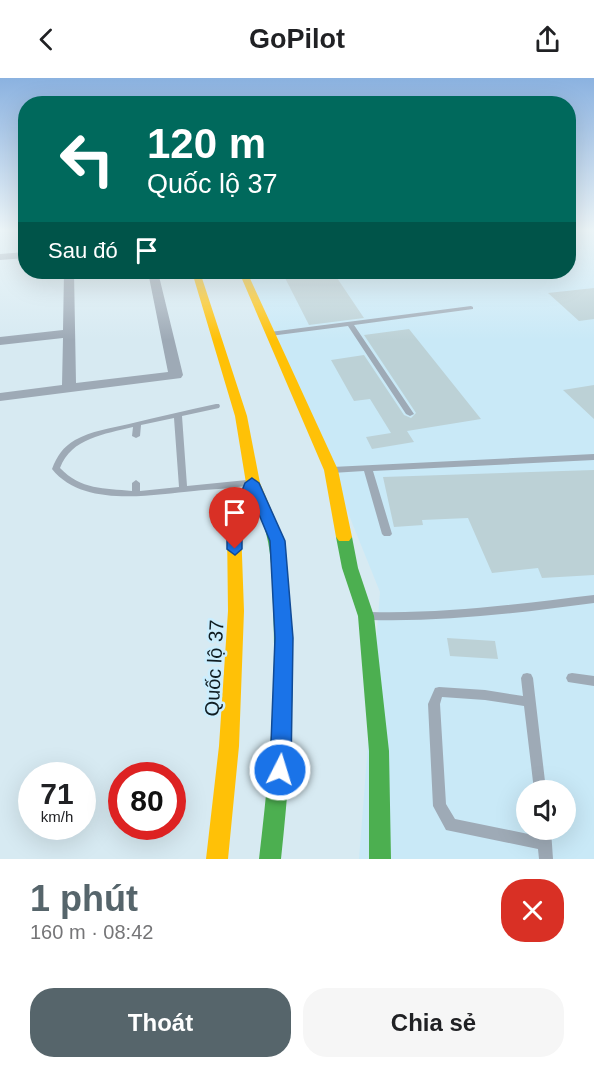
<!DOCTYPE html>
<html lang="vi">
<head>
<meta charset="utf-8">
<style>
	:root { --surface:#fff; --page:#f6f6f6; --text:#202124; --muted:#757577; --accent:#56656b }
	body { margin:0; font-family:Helvetica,sans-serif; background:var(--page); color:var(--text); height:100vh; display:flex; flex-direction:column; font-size:22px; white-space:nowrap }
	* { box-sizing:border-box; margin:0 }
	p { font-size:20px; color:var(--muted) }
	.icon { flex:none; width:33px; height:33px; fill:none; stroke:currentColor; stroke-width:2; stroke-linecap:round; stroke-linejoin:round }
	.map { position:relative; height:781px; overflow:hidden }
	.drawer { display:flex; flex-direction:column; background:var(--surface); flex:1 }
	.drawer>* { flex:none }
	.hud { position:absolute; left:18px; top:18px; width:558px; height:183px; border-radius:24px; box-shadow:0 6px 24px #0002; background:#00695c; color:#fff; overflow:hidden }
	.tools { position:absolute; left:516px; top:702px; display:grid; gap:12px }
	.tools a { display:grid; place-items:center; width:60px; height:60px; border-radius:50%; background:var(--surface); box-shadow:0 6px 24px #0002; font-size:30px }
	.speed { position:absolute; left:18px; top:684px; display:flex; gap:12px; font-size:30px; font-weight:700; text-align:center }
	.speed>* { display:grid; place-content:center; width:78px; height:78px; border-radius:50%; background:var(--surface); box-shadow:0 6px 24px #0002; line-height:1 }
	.speed small { font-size:15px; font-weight:400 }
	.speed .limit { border:9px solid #d22; background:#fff; color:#111 }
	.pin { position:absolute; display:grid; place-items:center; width:51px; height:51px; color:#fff; margin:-62px -26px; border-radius:50% 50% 50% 0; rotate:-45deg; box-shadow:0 0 6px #0007 }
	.pin .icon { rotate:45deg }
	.me { position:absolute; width:66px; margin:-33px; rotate:5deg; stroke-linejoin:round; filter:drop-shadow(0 0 4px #0008) }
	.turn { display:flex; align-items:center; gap:21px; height:126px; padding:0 30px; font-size:27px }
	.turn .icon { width:78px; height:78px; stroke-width:2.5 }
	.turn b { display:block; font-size:42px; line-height:51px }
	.then { display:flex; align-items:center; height:57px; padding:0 30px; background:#0003; gap:12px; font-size:22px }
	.round { display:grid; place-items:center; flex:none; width:63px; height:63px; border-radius:24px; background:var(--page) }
	.headline { display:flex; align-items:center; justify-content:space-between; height:102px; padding:0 30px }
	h1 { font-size:36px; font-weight:700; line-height:45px; color:var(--accent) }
	.action { display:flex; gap:12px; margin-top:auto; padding:12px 30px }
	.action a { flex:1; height:69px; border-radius:24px; background:var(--accent); color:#fff; font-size:24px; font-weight:700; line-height:69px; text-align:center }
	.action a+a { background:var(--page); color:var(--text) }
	header { display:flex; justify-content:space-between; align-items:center; height:78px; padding:0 30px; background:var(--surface); font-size:27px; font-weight:700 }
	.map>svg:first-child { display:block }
	.built { fill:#c9e9f7; fill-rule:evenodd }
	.building { fill:#bcd1d6 }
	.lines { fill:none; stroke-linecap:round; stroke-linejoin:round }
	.lane { fill:#9eaab6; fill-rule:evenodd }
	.street { fill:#9eaab6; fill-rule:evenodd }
	.fast { fill:#4caf50; fill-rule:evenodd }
	.slow { fill:#ffc107; fill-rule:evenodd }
	.route { fill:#1a73e8; stroke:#114b97; stroke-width:1.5 }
	.labels { text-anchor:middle; stroke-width:5; stroke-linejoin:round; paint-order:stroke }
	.near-street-label { font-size:20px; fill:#101d22; stroke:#cbeefe }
</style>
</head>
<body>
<header><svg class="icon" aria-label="back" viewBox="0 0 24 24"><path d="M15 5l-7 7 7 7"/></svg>GoPilot<svg class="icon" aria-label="share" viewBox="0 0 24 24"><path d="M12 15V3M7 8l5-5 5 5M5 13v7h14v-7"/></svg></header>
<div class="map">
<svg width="594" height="781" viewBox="0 0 594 781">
	<rect width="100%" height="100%" fill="#d7eaf2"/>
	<!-- built -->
	<path class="built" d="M 569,152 L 594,152 L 594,781 L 359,781 L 380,514 L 275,254 L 243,194 L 568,194 ZM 526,712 L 566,712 L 566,752 L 526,752 Z"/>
	<!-- building -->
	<path class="building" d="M 282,194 L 333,194 L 364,240 L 309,247 Z
		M 594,210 L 594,241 L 579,243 L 548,215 Z
		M 409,251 L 481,341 L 407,353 L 414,364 L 372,371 L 366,359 L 391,355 L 370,321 L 354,323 L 331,282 L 364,277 L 404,337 L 411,340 L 416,335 L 364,257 Z
		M 594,307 L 594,341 L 563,312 Z
		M 594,392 L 594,497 L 542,500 L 538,490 L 492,495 L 468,440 L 422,442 L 423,447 L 394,449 L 383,399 Z
		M 447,560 L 495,563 L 498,581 L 450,578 Z"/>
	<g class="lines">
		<!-- lane -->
		<path class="lane" d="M 471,228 L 473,229 L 473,231 L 354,247 L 414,336 L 410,338 L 406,336 L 348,248 L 270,258 L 267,256 L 270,254 Z
			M 216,326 L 219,326 L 220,328 L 219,330 L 182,338 L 187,408 L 247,402 L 250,403 L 251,405 L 250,407 C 232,411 212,411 194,413 C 151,417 83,430 52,391 C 57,378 63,369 75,362 C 91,353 111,350 129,346 C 158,339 187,332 216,326 ZM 174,340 L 179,409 L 140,413 L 140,405 L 136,402 L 132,405 L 132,413 C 104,410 81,412 60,390 C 71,360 105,356 133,349 L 132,358 L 136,360 L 140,358 L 141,347 Z
			M 594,376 L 594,382 L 373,393 L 392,456 L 390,458 L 384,458 L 382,456 L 364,393 L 332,395 L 328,392 L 332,389 Z
			M 594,517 L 594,525 C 519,535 445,544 370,542 L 366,541 L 365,538 L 366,535 L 370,534 C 445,536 519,526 594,517 Z
			M 527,595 L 531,596 L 533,600 L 546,712 L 534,712 L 524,628 L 485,622 L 442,619 L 440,626 L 446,726 L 455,741 L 538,758 L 537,752 L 551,752 L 553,781 L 539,781 L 538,771 L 446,752 L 433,728 L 428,626 L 435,610 L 439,609 L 485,612 L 523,618 L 521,600 L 523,596 Z
			M 572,595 L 594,598 L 594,608 L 568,604 L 566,600 L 568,596 Z"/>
		<!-- street -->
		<path class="street" d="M 26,174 L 26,180 L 0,182 L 0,176 Z
			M 64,194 L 74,194 L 76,305 L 168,294 L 148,194 L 158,194 L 183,297 L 181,300 L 0,323 L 0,315 L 62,307 L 63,260 L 0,267 L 0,259 L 63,252 Z"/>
		<!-- fast -->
		<path class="fast" d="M 270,440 L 275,441 L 277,445 C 288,472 288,502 290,530 C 296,614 290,697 281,781 L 259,781 C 269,696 277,612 273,526 C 272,499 272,471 263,445 L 265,441 Z
			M 344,453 L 349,455 L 352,459 L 358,490 L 374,538 L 389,673 L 391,781 L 369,781 L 369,673 L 358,538 L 342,490 L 336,459 L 339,455 Z"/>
		<!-- slow -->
		<path class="slow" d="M 192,194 L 200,194 L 247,338 L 260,405 L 277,445 L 275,449 L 265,449 L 253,422 L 241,450 L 244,533 L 239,668 L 228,781 L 206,781 L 219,668 L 228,533 L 227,450 L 246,405 L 235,338 Z
			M 239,194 L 247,194 L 338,392 L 352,459 L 349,463 L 339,463 L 336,459 L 324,392 Z"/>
	</g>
	<!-- sky -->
	<linearGradient id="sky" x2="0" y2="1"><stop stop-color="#8bb2e0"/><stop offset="0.58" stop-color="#edf6f9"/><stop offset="1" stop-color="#edf6f9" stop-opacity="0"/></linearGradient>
	<rect width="594" height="262" fill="url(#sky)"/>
	<!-- route -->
	<path class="route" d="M 252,400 L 259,405 L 285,463 L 293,560 L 291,692 L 288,700 L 280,703 L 273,700 L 270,692 L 275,560 L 270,463 L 253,422 L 242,450 L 242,471 L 235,477 L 227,471 L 227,450 L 245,405 Z"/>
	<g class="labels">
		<!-- near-street labels -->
		<g class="near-street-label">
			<text transform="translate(214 590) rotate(-87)" y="7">Quốc lộ 37</text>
		</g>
	</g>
</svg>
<div class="tools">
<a><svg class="icon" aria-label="sound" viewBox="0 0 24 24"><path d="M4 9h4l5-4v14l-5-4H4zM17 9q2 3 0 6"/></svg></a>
</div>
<div class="speed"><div>71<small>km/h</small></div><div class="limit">80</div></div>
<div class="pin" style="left:235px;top:471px;background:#d93025"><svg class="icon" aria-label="arrive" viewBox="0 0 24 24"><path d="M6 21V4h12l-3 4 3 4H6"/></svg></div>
<svg class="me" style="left:280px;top:692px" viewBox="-20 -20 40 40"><circle r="17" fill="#1a73e8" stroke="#fff" stroke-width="3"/><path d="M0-11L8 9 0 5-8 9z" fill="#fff"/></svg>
<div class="hud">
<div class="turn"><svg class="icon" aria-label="left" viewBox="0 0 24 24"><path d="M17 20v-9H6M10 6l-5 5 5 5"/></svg><div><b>120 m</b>Quốc lộ 37</div></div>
<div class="then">Sau đó<svg class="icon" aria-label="arrive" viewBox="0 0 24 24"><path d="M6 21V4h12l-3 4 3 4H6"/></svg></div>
</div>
</div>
<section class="drawer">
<div class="headline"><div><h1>1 phút</h1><p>160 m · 08:42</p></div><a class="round" style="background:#d93025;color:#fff"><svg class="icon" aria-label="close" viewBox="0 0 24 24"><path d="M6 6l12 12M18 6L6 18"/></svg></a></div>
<div class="action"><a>Thoát</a><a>Chia sẻ</a></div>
</section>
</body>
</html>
